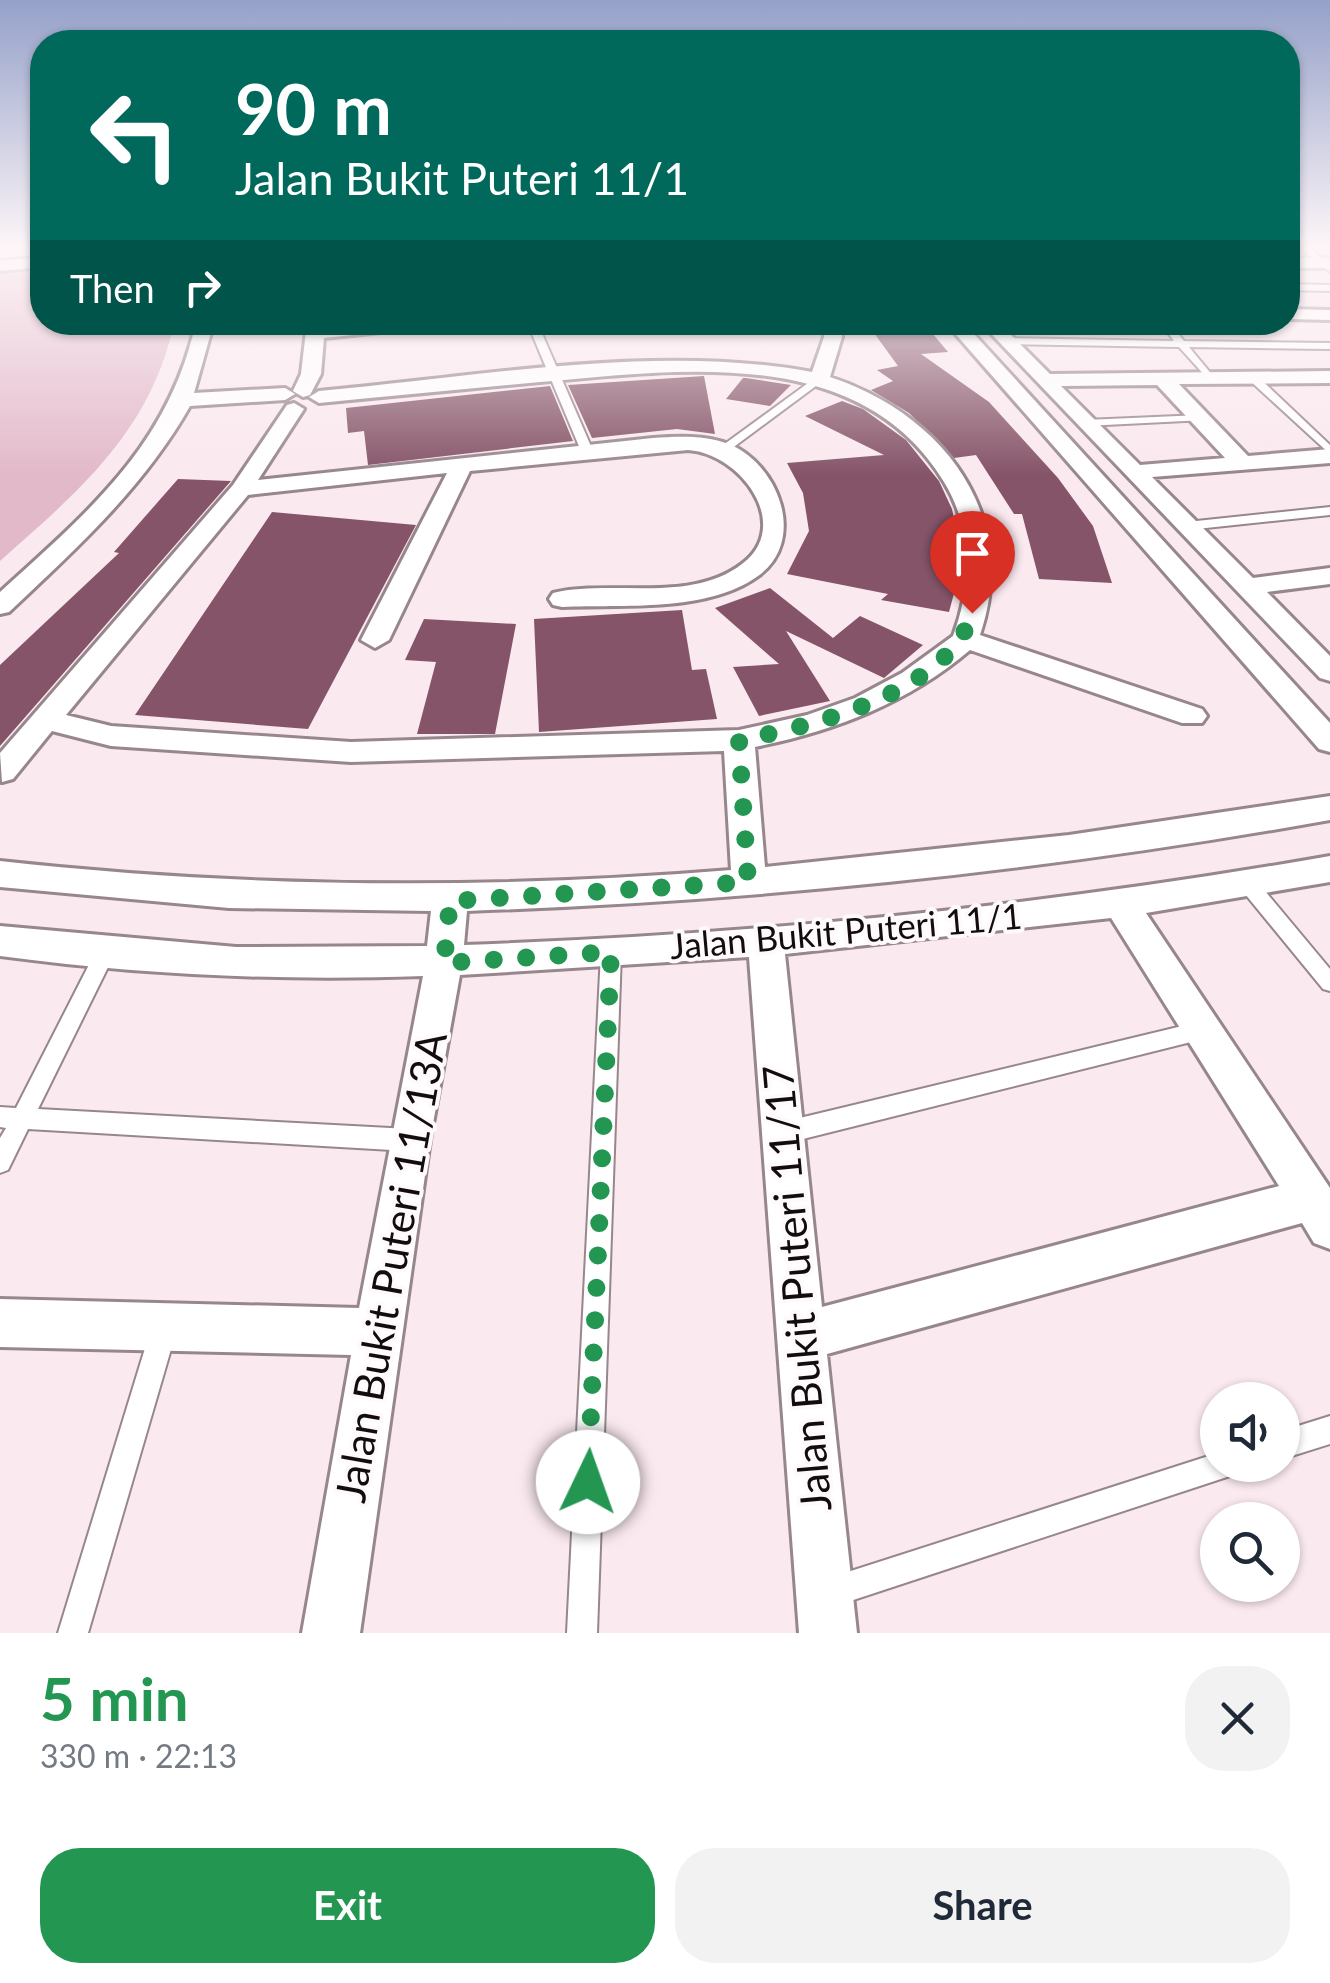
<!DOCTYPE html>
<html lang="en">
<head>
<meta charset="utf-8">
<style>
	:root { --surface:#fff; --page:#f2f2f3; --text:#1f2937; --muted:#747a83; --accent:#239752 }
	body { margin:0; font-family:Lato,sans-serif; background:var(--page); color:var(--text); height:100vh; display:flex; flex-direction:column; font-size:38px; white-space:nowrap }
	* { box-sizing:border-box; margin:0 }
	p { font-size:32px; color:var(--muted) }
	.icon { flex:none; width:55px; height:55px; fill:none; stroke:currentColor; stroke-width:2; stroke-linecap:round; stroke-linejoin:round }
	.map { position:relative; height:1633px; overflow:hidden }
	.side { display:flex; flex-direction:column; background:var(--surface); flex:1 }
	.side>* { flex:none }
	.hud { position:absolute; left:30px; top:30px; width:1270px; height:305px; border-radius:40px; box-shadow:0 2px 8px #0004; background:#00695c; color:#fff; overflow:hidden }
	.fabs { position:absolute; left:1200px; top:1382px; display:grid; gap:20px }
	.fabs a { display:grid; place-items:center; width:100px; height:100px; border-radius:50%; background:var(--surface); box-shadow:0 2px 8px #0004; font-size:50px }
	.pin { position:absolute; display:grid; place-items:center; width:85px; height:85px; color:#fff; margin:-102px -42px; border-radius:50% 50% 50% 0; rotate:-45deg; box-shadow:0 0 10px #0007 }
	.pin .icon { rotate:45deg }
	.me { position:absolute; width:110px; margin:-55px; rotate:3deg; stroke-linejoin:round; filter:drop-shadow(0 0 8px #0008) }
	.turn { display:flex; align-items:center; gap:35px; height:210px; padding:0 40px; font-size:45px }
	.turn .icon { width:130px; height:130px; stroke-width:2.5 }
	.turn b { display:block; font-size:70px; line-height:85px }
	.then { display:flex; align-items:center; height:95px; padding:0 40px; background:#0003; gap:20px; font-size:38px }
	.round { display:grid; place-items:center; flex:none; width:105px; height:105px; border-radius:40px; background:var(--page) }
	.overview { display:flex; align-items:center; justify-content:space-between; height:170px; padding:0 40px }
	h1 { font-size:60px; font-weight:700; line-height:75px; color:var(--accent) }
	.action { display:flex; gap:20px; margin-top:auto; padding:20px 40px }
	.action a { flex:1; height:115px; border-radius:40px; background:var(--accent); color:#fff; font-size:40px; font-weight:700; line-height:115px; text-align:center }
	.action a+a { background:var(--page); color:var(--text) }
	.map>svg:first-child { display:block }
	.green { fill:#e2b9c9 }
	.building { fill:#855468 }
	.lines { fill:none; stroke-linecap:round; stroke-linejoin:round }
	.service-casing { stroke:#97878d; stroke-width:4 }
	.minor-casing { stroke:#97878d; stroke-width:6 }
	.service { fill:#fff; fill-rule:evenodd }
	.minor { fill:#fff; fill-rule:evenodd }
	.route { stroke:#239752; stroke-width:18; stroke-dasharray:0 32.4 }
	.labels { text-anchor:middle; stroke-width:8; stroke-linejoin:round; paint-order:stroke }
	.street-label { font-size:35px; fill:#120c0e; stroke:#fefafb }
	.near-street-label { font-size:42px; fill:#120c0e; stroke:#fefafb }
</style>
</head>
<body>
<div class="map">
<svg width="1330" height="1633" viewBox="0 0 1330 1633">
	<rect width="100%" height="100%" fill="#fae9ef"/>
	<!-- green -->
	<path class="green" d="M 42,270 L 42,322 L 174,323 C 151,431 79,491 0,561 L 0,274 Z"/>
	<!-- building -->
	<path class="building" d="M 866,322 L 923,322 L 948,352 L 921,354 L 989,402 L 1058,478 L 1093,526 L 1112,583 L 1039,579 L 1022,514 L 1014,514 L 976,455 L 954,458 L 909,413 L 871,390 L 893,381 L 877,370 L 898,366 Z
		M 704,376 L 715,434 L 677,429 L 592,438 L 568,385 Z
		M 743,378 L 746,378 L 791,385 L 770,406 L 726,399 Z
		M 550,386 L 573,441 L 368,465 L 364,431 L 348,433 L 346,408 Z
		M 842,401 L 863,409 L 906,440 L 939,481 L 952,509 L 963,560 L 949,612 L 881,600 L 888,594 L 787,574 L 809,531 L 803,493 L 787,463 L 884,455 L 805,416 Z
		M 178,479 L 231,481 L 0,746 L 0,665 L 119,553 L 114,552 Z
		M 272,512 L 416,525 L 308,729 L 135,715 Z
		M 770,588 L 833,638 L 860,616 L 923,645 L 884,678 L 786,631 L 830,701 L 759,716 L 733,667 L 779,664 L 715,608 Z
		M 682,610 L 692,670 L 706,669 L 717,719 L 539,732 L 534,619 Z
		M 424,619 L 516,624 L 495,734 L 417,734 L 436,662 L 405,660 Z"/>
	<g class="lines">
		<defs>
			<path id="service" d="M 1300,247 L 1309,247 L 1330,265 L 1330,272 Z
				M 1288,284 L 1330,285 L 1330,291 L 1288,290 Z
				M 527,322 L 537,322 L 593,451 L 591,453 L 581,451 Z
				M 1160,322 L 1169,322 L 1184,341 L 1330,343 L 1330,349 L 1189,347 L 1213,376 L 1208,379 L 1179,347 L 1006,344 L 1001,341 L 1006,338 L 1174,341 Z
				M 1247,374 L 1255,374 L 1330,445 L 1330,454 L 1247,378 Z
				M 815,378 L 824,380 L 727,452 L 719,452 L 719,448 Z
				M 1201,415 L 1207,418 L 1205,420 L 1085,426 L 1079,423 L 1085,420 Z
				M 1330,507 L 1330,515 L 1187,530 L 1181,526 L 1187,522 Z
				M 1248,877 L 1255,879 L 1330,969 L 1330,991 L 1323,989 L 1241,889 L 1239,884 L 1241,879 Z
				M 611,945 L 618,947 L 621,953 L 597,1633 L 567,1633 L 601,953 L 604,947 Z
				M 103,949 L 110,951 L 113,957 L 38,1109 L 409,1129 L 417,1132 L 420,1140 L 417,1148 L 409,1151 L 28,1129 L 8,1170 L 0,1173 L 0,1138 L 6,1128 L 0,1127 L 0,1107 L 16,1108 L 96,951 Z
				M 1203,1021 L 1210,1024 L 1213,1030 L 1210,1036 L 1203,1039 L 783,1144 L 775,1140 L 772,1133 L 775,1126 L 783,1122 Z
				M 163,1319 L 172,1323 L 176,1332 L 88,1633 L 58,1633 L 150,1332 L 154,1323 Z
				M 1330,1416 L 1330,1444 L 1282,1459 L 1282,1431 Z
				M 1218,1453 L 1218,1465 L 1237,1465 L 1233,1475 L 829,1608 L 818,1604 L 814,1593 L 818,1582 L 829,1578 Z"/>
			<path id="minor" d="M 42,257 L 42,267 L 0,271 L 0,261 Z
				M 1288,258 L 1330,258 L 1330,268 L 1288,268 Z
				M 1288,309 L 1330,310 L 1330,320 L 1288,319 Z
				M 196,322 L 214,322 L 194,393 L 285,388 L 295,394 L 285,400 L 190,406 C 144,487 77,548 9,612 L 0,614 L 0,592 C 89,511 169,445 196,322 Z
				M 307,322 L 325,322 L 324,327 L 437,322 L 429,327 L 324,338 L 321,374 L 310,395 L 303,397 L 293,391 L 301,374 Z
				M 823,322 L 841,322 L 842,337 L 830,377 C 942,414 1021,514 980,635 L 1202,709 L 1207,716 L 1202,723 L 1182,723 L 970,650 C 908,703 834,731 755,747 L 765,867 L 1069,835 L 1330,796 L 1330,820 C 1045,871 756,901 467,911 L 464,945 C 754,935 1044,906 1330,856 L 1330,882 L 1146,913 L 1330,1188 L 1330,1249 L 1314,1243 L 1302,1223 L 827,1354 L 857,1633 L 799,1633 L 749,957 L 460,975 L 430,1140 L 360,1633 L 302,1633 L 351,1355 L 0,1347 L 0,1299 L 359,1308 L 423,976 C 281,981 141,975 0,956 L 0,926 L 236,947 L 427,946 L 431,911 L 229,908 L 0,887 L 0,861 C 244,888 486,890 731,870 L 724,751 L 351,762 L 111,746 L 52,731 L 13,779 L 2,782 L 0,753 L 233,485 L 287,405 L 294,403 L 304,409 L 258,480 L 653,438 C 678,436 705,435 729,444 C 778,464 808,540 758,576 C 707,613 622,604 562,607 L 553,605 L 549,599 L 553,593 C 612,579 690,604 742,564 C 794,525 740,453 688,450 L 470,471 L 389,640 L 375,648 L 361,640 L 447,473 L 248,495 L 66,715 L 111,726 L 351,742 L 739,730 L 807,715 L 855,698 L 902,673 L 953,636 C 972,586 973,529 944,482 C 860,343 678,370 540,382 C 466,389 393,396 319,403 L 309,397 L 319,391 C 476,377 658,343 812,372 L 824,337 ZM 1111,918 L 1279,1186 L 822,1307 L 785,954 Z
				M 945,322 L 963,322 L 1330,723 L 1330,752 L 1319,749 Z
				M 980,322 L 998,322 L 1050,374 L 1330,371 L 1330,383 L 1179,384 L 1248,456 L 1330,449 L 1330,463 L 1152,477 L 1253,578 L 1330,568 L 1330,584 L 1267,592 L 1330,656 L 1330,681 L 1320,678 ZM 1157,385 L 1225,458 L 1140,465 L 1061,386 Z"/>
		</defs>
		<!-- service casing -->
		<use href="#service" class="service-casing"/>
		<!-- minor casing -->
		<use href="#minor" class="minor-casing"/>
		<!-- service -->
		<use href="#service" class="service"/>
		<!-- minor -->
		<use href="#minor" class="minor"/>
	</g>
	<!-- sky -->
	<linearGradient id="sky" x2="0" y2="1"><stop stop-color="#95a1c9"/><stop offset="0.52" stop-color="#fdf5f8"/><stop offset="1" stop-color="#fdf5f8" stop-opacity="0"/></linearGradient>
	<rect width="1330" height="475" fill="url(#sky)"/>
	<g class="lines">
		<!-- route -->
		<path class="route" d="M 588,1482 L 611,952 L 444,963 L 450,901 L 748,882 L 739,740 C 811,727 950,692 972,613"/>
	</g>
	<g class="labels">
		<!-- street labels -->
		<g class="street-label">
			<text transform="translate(846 932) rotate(-5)" y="12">Jalan Bukit Puteri 11/1</text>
		</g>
		<!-- near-street labels -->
		<g class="near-street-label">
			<text transform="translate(391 1267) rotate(-80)" y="15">Jalan Bukit Puteri 11/13A</text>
			<text transform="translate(797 1288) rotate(-95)" y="15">Jalan Bukit Puteri 11/17</text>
		</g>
	</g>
</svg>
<div class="fabs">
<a><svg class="icon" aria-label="sound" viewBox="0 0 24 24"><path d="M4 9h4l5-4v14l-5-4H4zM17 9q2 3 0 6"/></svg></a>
<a><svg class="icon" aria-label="search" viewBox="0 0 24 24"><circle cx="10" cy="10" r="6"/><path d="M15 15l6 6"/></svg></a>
</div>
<div class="pin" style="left:972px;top:613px;background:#d93025"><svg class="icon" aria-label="arrive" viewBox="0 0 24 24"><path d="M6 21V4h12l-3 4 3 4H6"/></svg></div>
<svg class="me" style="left:588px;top:1482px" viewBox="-20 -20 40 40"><circle r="19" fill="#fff"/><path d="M0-13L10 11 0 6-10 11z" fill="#239752"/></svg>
<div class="hud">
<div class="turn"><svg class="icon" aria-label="left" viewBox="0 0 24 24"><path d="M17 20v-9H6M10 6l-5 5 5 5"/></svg><div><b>90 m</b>Jalan Bukit Puteri 11/1</div></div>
<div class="then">Then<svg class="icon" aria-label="right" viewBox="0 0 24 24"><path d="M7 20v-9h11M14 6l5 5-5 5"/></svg></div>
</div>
</div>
<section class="side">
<div class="overview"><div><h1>5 min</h1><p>330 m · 22:13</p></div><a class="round"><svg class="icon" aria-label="close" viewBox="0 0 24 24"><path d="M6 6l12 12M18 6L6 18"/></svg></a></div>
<div class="action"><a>Exit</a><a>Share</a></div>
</section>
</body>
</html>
